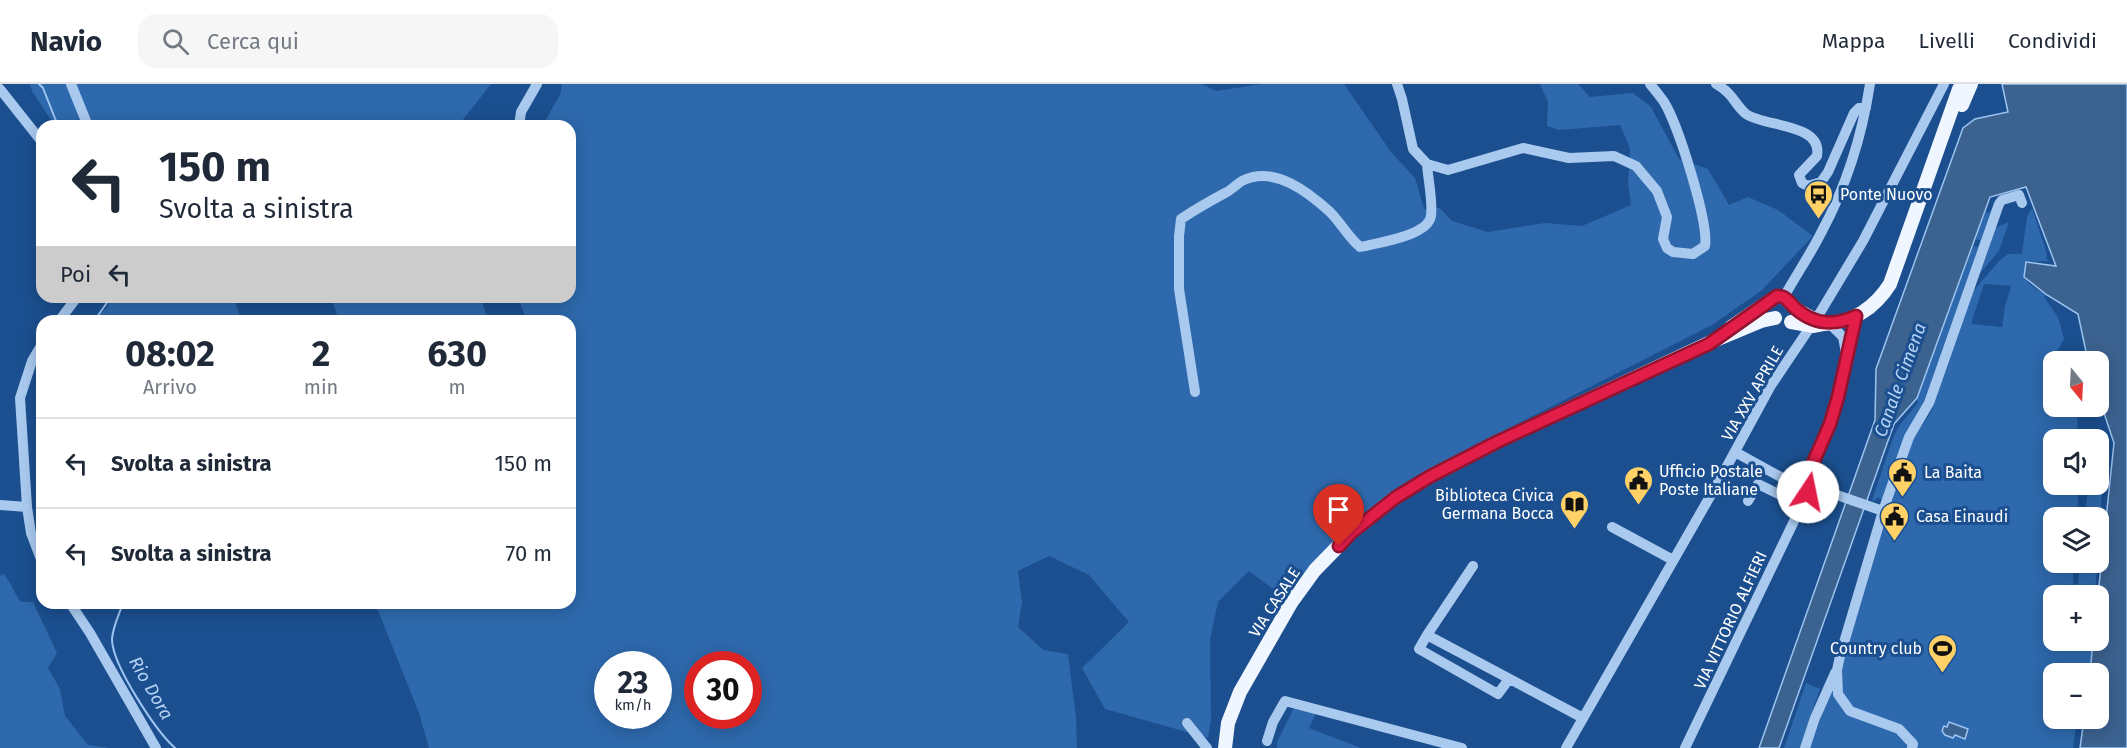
<!DOCTYPE html>
<html lang="it">
<head>
<meta charset="utf-8">
<style>
	:root { --surface:#fff; --page:#f6f6f7; --text:#1f2937; --muted:#747a83; --line:#e0e1e3 }
	body { margin:0; font-family:"Fira Sans",sans-serif; background:var(--page); color:var(--text); height:100vh; display:flex; flex-direction:column; font-size:22px; white-space:nowrap }
	* { box-sizing:border-box; margin:0 }
	p { font-size:20px; color:var(--muted) }
	.icon { flex:none; width:33px; height:33px; fill:none; stroke:currentColor; stroke-width:2; stroke-linecap:round; stroke-linejoin:round }
	.map { position:relative; flex:1; overflow:hidden }
	.side { position:absolute; left:36px; top:231px; width:540px; height:294px; display:flex; flex-direction:column; background:var(--surface); border-radius:18px; box-shadow:0 3px 15px #0003 }
	.side>* { flex:none }
	.top-card { position:absolute; left:36px; top:36px; width:540px; height:183px; border-radius:18px; box-shadow:0 3px 15px #0003; background:#fff; color:var(--text); overflow:hidden }
	.needle { width:39px; rotate:162deg }
	.tools { position:absolute; left:2043px; top:267px; display:grid; gap:12px }
	.tools a { display:grid; place-items:center; width:66px; height:66px; border-radius:12px; background:var(--surface); box-shadow:0 3px 15px #0003; font-size:30px }
	.speed { position:absolute; left:594px; top:567px; display:flex; gap:12px; font-size:30px; font-weight:700; text-align:center }
	.speed>* { display:grid; place-content:center; width:78px; height:78px; border-radius:50%; background:var(--surface); box-shadow:0 3px 15px #0003; line-height:1 }
	.speed small { font-size:15px; font-weight:400 }
	.speed .limit { border:9px solid #d22; background:#fff; color:#111 }
	.pin { position:absolute; display:grid; place-items:center; width:51px; height:51px; color:#fff; margin:-62px -26px; border-radius:50% 50% 50% 0; rotate:-45deg; box-shadow:0 0 6px #0007 }
	.pin .icon { rotate:45deg }
	.me { position:absolute; width:66px; margin:-33px; rotate:11deg; stroke-linejoin:round; filter:drop-shadow(0 0 4px #0008) }
	.turn { display:flex; align-items:center; gap:21px; height:126px; padding:0 24px; font-size:27px }
	.turn .icon { width:78px; height:78px; stroke-width:2.5 }
	.turn b { display:block; font-size:42px; line-height:51px }
	.then { display:flex; align-items:center; height:57px; padding:0 24px; background:#0003; gap:12px; font-size:22px }
	.eta { display:flex; justify-content:space-evenly; align-items:center; height:102px; text-align:center }
	.eta b { font-size:36px; font-weight:700; line-height:42px }
	ul { padding:0; list-style:none }
	li { display:flex; align-items:center; gap:18px; height:90px; padding:0 24px; border-top:2px solid var(--line) }
	li div { flex:1 }
	li b { display:block; font-size:22px }
	li em { font-style:normal }
	header { display:flex; align-items:center; gap:36px; box-sizing:border-box; height:84px; padding:0 30px; background:var(--surface); border-bottom:2px solid var(--line) }
	header strong { font-size:28px }
	nav { display:flex; gap:33px; margin-inline-start:auto; font-size:21px }
	.search { width:420px; height:54px; background:var(--page); display:flex; align-items:center; gap:15px; box-sizing:border-box; padding:0 21px; border-radius:18px; color:var(--muted); font-size:22px }
	.map>svg:first-child { display:block }
	.green { fill:#2e69ad; fill-rule:evenodd }
	.water { fill:#3c6290; stroke:#9cc4f0; stroke-width:1.5 }
	.lines { fill:none; stroke-linecap:round; stroke-linejoin:round }
	.stream { stroke:#9cc4f0; stroke-width:2 }
	.minor { stroke:#a9c9ee; stroke-width:10 }
	.major { stroke:#f0f6ff; stroke-width:14 }
	.major-bridge { stroke:#f0f6ff; stroke-width:14 }
	.route-casing { stroke:#92132f; stroke-width:15 }
	.route { stroke:#e11d48; stroke-width:10 }
	.labels { text-anchor:middle; stroke-width:6; stroke-linejoin:round; paint-order:stroke }
	.poi-label { font-size:16px; fill:#fff; stroke:#1b4f8f; text-anchor:start }
	.street-label { font-size:16px; fill:#fff; stroke:#1b4f8f }
	.water-label { font-size:18px; font-style:italic; fill:#b5d3f5; stroke:#1b4f8f }
</style>
</head>
<body>
<header>
<strong>Navio</strong>
<div class="search"><svg class="icon" aria-label="search" viewBox="0 0 24 24"><circle cx="10" cy="10" r="6"/><path d="M15 15l6 6"/></svg>Cerca qui</div>
<nav><a>Mappa</a><a>Livelli</a><a>Condividi</a></nav>
</header>
<div class="map">
<svg width="2127" height="664" viewBox="0 0 2127 664">
	<rect width="100%" height="100%" fill="#1b4f8f"/>
	<!-- green -->
	<path class="green" d="M 30,0 L 491,0 L 458,42 L 55,42 L 32,7 Z
		M 562,0 L 1202,0 L 1216,7 L 1262,0 L 1344,0 L 1391,68 L 1415,94 L 1424,125 L 1440,124 L 1452,137 L 1488,148 L 1545,139 L 1582,142 L 1631,121 L 1628,99 L 1630,64 L 1620,41 L 1559,46 L 1547,42 L 1548,18 L 1540,0 L 1578,0 L 1590,13 L 1633,9 L 1651,23 L 1679,75 L 1708,85 L 1729,121 L 1748,113 L 1778,126 L 1813,152 L 1761,207 L 1712,241 L 1474,362 L 1311,483 L 1285,514 L 1249,487 L 1218,518 L 1210,556 L 1211,636 L 1208,654 L 1105,625 L 1082,584 L 1129,538 L 1089,491 L 1049,472 L 1018,487 L 1022,518 L 1018,543 L 1043,566 L 1068,570 L 1076,633 L 1077,664 L 429,664 L 419,629 L 375,519 L 570,519 L 570,337 L 573,335 L 570,329 L 570,237 L 527,237 L 518,213 L 570,213 L 570,42 L 542,42 L 560,11 ZM 608,580 L 658,580 L 658,632 L 608,632 ZM 698,580 L 748,580 L 748,632 L 698,632 Z
		M 1992,124 L 1932,303 L 1882,415 L 1877,414 L 1874,417 L 1872,416 L 1893,354 L 1899,342 L 1918,319 L 1917,314 L 1973,162 L 1978,163 L 1980,156 L 1975,155 L 1985,128 L 1989,129 Z
		M 2032,124 L 2047,170 L 2046,174 L 2050,177 L 2027,178 C 2023,201 2029,200 2047,211 L 2044,213 L 2058,233 L 2064,255 L 2054,274 L 2056,277 L 2054,278 L 2054,322 L 2077,323 L 2078,355 L 2054,356 L 2054,400 L 2078,401 L 2078,419 L 2076,433 L 2054,434 L 2054,478 L 2073,479 L 2073,501 L 2078,500 L 2080,479 L 2097,479 L 2095,511 L 2054,512 L 2054,556 L 2092,557 L 2090,589 L 2054,590 L 2054,634 L 2077,635 L 2073,664 L 1810,664 C 1847,564 1877,461 1911,360 C 1917,343 1935,331 1935,313 L 1968,213 L 2000,176 L 2008,170 L 2022,170 L 2027,133 ZM 1984,200 L 2011,202 L 2005,222 L 2002,243 L 1971,240 Z
		M 2009,138 L 1999,167 L 1975,195 L 1993,145 Z
		M 112,213 L 233,213 L 242,237 L 90,237 L 107,224 Z
		M 331,213 L 480,213 L 489,237 L 339,237 Z
		M 2103,390 L 2099,458 L 2098,434 L 2084,433 L 2089,401 L 2098,400 L 2099,393 Z
		M 4,490 C 11,499 14,509 21,518 L 33,518 L 57,569 L 48,584 L 60,605 L 65,632 L 88,661 L 110,664 L 0,664 L 0,492 Z
		M 1806,599 L 1820,605 L 1800,664 L 1784,664 Z
		M 1294,624 L 1317,627 L 1309,644 L 1361,664 L 1277,664 L 1277,658 Z"/>
	<!-- water -->
	<path class="water" d="M 2002,0 L 2127,0 L 2127,664 L 2080,664 L 2084,635 L 2098,634 L 2098,590 L 2090,589 L 2093,557 L 2098,556 L 2098,511 L 2114,359 L 2099,314 L 2098,278 L 2088,277 L 2078,230 L 2047,211 L 2024,193 L 2026,178 L 2056,182 L 2026,103 L 1990,113 L 1917,314 L 1894,340 L 1779,664 L 1759,664 L 1875,336 L 1876,285 L 1963,44 L 1975,35 L 2008,28 Z
		M 1949,638 L 1968,645 L 1965,655 L 1955,651 L 1953,654 L 1945,651 L 1942,647 L 1944,642 L 1947,643 Z"/>
	<g class="lines">
		<!-- stream -->
		<path class="stream" d="M 39,0 L 43,4 L 58,42
			M 94,237 L 111,213
			M 123,519 C 119,531 113,542 112,555 C 112,581 156,647 175,664"/>
		<!-- minor -->
		<path class="minor" d="M 71,0 L 88,42
			M 1397,0 L 1402,15 L 1413,65 L 1427,80 L 1448,86 L 1523,64 L 1569,74 L 1614,72 L 1636,82 L 1657,107 L 1667,133 L 1663,155 L 1667,164 L 1673,168 L 1693,170 L 1705,162 C 1709,139 1678,40 1664,18 C 1660,12 1655,6 1650,0
			M 1716,0 C 1734,10 1734,20 1746,30 C 1764,43 1823,39 1817,72 L 1799,91 L 1802,99 L 1808,102 L 1821,98 L 1828,88 L 1854,29 L 1859,24 L 1866,24
			M 0,5 L 42,58
			M 519,42 L 521,28 L 537,0
			M 1784,213 C 1796,191 1810,171 1821,149 C 1846,103 1862,52 1870,0
			M 59,237 L 77,213
			M 1830,240 L 1843,253 L 1846,269
			M 42,260 L 32,277 L 20,314 L 27,423 L 31,449 L 42,478
			M 1195,308 L 1179,205 L 1179,152 L 1181,135 C 1196,125 1210,117 1225,109 C 1232,106 1237,99 1244,96 C 1275,82 1308,108 1330,128 C 1341,139 1348,153 1360,163 C 1377,159 1428,152 1431,132 C 1433,118 1428,95 1427,80
			M 1735,368 L 1788,397 L 1796,398 L 1806,395 L 1834,410 L 1883,427
			M 1748,417 L 1758,400 L 1801,421
			M 0,421 L 27,423
			M 1612,443 L 1673,476
			M 1473,482 L 1427,551 L 1583,634
			M 70,519 L 90,549 L 156,664
			M 1427,551 L 1419,565 L 1498,610 L 1509,595
			M 1187,639 L 1207,664
			M 1267,657 L 1273,638 L 1285,617 L 1462,664
			M 1566,664 L 1720,395 L 1770,303 L 1821,227 L 1863,157 L 1944,0
			M 1685,664 L 1808,408 L 1806,395 L 1830,340 L 1838,313 L 1856,232
			M 1805,664 L 1815,634 L 1835,589
			M 1912,664 L 1913,660 L 1899,645 L 1850,627 L 1838,610 L 1837,586 L 1840,572 L 1883,427 L 1909,353 L 1929,319 L 1999,120 L 2002,116 L 2019,111 L 2022,119"/>
		<!-- major -->
		<path class="major" d="M 1962,21 L 1971,0
			M 1824,240 C 1852,239 1875,224 1890,200 L 1959,5
			M 1731,243 L 1777,212 L 1784,213 L 1797,226
			M 1225,664 L 1228,639 L 1240,608 L 1291,519 L 1315,486 L 1351,449 L 1395,414 L 1429,393 L 1497,358 L 1713,257 L 1761,237 L 1775,234"/>
		<!-- major-bridge -->
		<path class="major-bridge" d="M 1797,226 L 1819,238
			M 1791,238 L 1814,242 L 1824,240"/>
	</g>
	<g class="lines">
		<defs>
			<path id="route" d="M 1339,462 L 1351,449 L 1395,414 L 1429,393 L 1497,358 L 1709,260 L 1777,212 C 1787,212 1789,219 1796,225 C 1815,241 1834,242 1856,232 L 1838,313 L 1830,340 L 1806,395 L 1808,408"/>
		</defs>
		<!-- route casing -->
		<use href="#route" class="route-casing"/>
		<!-- route -->
		<use href="#route" class="route"/>
	</g>
	<!-- icons -->
	<defs>
		<symbol id="bus-pin" viewBox="-11 -11 22 30"><path d="M0 17L-7.5 6A9.5 9.5 0 1 1 7.5 6Z" fill="#ffd166" stroke="#1b4f8f"/><path d="M-5-6H5V4H4V6H2V4H-2V6H-4V4H-5ZM-3.5-4V0h7V-4ZM-3.5 1.2v1.5H-2V1.2ZM2 1.2v1.5H3.5V1.2Z" fill="#111"/></symbol>
		<symbol id="civic-pin" viewBox="-11 -11 22 30"><path d="M0 17L-7.5 6A9.5 9.5 0 1 1 7.5 6Z" fill="#ffd166" stroke="#1b4f8f"/><path d="M-.6-6.5H3V-4.5H.6V-3L4-1V1h2V6H-6V1h2V-1L-.6-3ZM-1.2 2.5V6h2.4V2.5Z" fill="#111"/></symbol>
		<symbol id="library-pin" viewBox="-11 -11 22 30"><path d="M0 17L-7.5 6A9.5 9.5 0 1 1 7.5 6Z" fill="#ffd166" stroke="#1b4f8f"/><path d="M-6-4Q-3-5.5-.7-3.5V5Q-3 3-6 4ZM6-4Q3-5.5 .7-3.5V5Q3 3 6 4Z" fill="#111"/></symbol>
		<symbol id="stadium-pin" viewBox="-11 -11 22 30"><path d="M0 17L-7.5 6A9.5 9.5 0 1 1 7.5 6Z" fill="#ffd166" stroke="#1b4f8f"/><path d="M0-5a6.5 5 0 1 0 0 10a6.5 5 0 1 0 0-10ZM-3.5-1.8h7v3.6h-7Z" fill="#111"/></symbol>
	</defs>
	<g fill-rule="evenodd">
		<use href="#bus-pin" x="1802" y="94" width="33" height="45"/>
		<use href="#civic-pin" x="1886" y="372" width="33" height="45"/>
		<use href="#civic-pin" x="1622" y="380" width="33" height="45"/>
		<use href="#library-pin" x="1558" y="404" width="33" height="45"/>
		<use href="#civic-pin" x="1878" y="416" width="33" height="45"/>
		<use href="#stadium-pin" x="1926" y="548" width="33" height="45"/>
	</g>
	<g class="labels">
		<!-- poi labels -->
		<g class="poi-label">
			<text x="1840" y="116">Ponte Nuovo</text>
			<text x="1659" y="393">Ufficio Postale<tspan x="1659" dy="18">Poste Italiane</tspan></text>
			<text x="1924" y="394">La Baita</text>
			<text x="1554" y="417" text-anchor="end">Biblioteca Civica<tspan x="1554" dy="18">Germana Bocca</tspan></text>
			<text x="1916" y="438">Casa Einaudi</text>
			<text x="1922" y="570" text-anchor="end">Country club</text>
		</g>
		<!-- street labels -->
		<g class="street-label">
			<text transform="translate(1752 309) rotate(-60)" y="6">VIA XXV APRILE</text>
			<text transform="translate(1274 518) rotate(-57)" y="6">VIA CASALE</text>
			<text transform="translate(1730 536) rotate(-65)" y="6">VIA VITTORIO ALFIERI</text>
		</g>
		<!-- water labels -->
		<g class="water-label">
			<text transform="translate(1900 296) rotate(-70)" y="6">Canale Cimena</text>
			<text transform="translate(151 604) rotate(60)" y="6">Rio Dora</text>
		</g>
	</g>
</svg>
<div class="tools">
<a><svg class="needle" viewBox="-14 -14 28 28"><path d="M0-13l5 13h-10z" fill="#e53935"/><path d="M0 13l5-13h-10z" fill="#747a83"/></svg></a>
<a><svg class="icon" aria-label="sound" viewBox="0 0 24 24"><path d="M4 9h4l5-4v14l-5-4H4zM17 9q2 3 0 6"/></svg></a>
<a><svg class="icon" aria-label="layers" viewBox="0 0 24 24"><path d="M12 4l9 5-9 5-9-5zM3 14l9 5 9-5"/></svg></a>
<a>+</a>
<a>−</a>
</div>
<div class="speed"><div>23<small>km/h</small></div><div class="limit">30</div></div>
<div class="pin" style="left:1339px;top:462px;background:#d93025"><svg class="icon" aria-label="arrive" viewBox="0 0 24 24"><path d="M6 21V4h12l-3 4 3 4H6"/></svg></div>
<svg class="me" style="left:1808px;top:408px" viewBox="-20 -20 40 40"><circle r="19" fill="#fff"/><path d="M0-13L10 11 0 6-10 11z" fill="#e11d48"/></svg>
<div class="top-card">
<div class="turn"><svg class="icon" aria-label="left" viewBox="0 0 24 24"><path d="M17 20v-9H6M10 6l-5 5 5 5"/></svg><div><b>150 m</b>Svolta a sinistra</div></div>
<div class="then">Poi<svg class="icon" aria-label="left" viewBox="0 0 24 24"><path d="M17 20v-9H6M10 6l-5 5 5 5"/></svg></div>
</div>
<section class="side">
<div class="eta">
<div><b>08:02</b><p>Arrivo</p></div>
<div><b>2</b><p>min</p></div>
<div><b>630</b><p>m</p></div>
</div>
<ul>
<li><svg class="icon" aria-label="left" viewBox="0 0 24 24"><path d="M17 20v-9H6M10 6l-5 5 5 5"/></svg><div><b>Svolta a sinistra</b></div><em>150 m</em></li>
<li><svg class="icon" aria-label="left" viewBox="0 0 24 24"><path d="M17 20v-9H6M10 6l-5 5 5 5"/></svg><div><b>Svolta a sinistra</b></div><em>70 m</em></li>
</ul>
</section>
</div>
</body>
</html>
